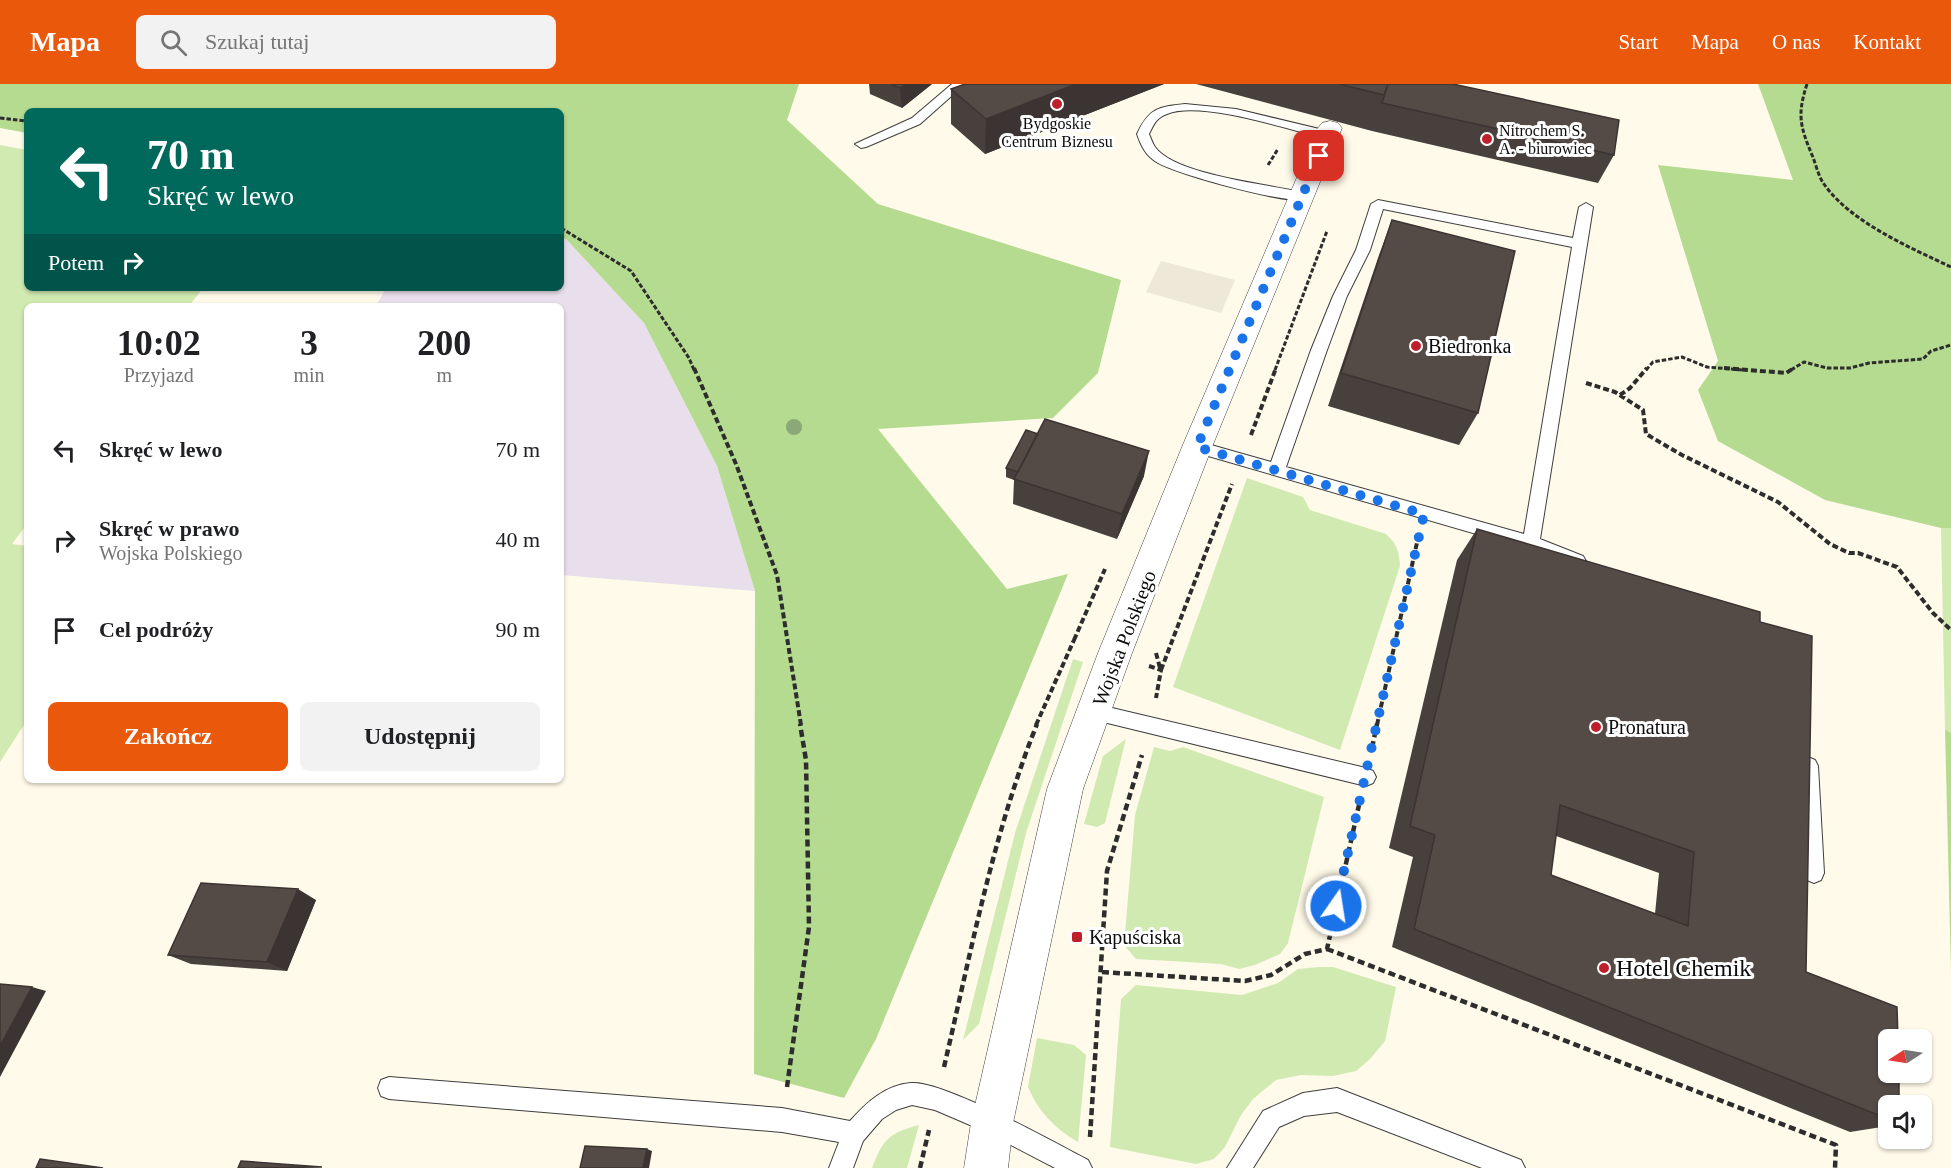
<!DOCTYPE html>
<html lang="pl">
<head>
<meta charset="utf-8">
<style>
	:root { --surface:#fff; --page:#f2f2f2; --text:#202124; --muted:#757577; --accent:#ea580c }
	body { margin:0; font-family:"Times New Roman",serif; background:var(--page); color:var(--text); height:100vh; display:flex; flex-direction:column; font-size:22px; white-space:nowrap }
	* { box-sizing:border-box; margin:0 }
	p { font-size:20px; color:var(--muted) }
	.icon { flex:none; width:33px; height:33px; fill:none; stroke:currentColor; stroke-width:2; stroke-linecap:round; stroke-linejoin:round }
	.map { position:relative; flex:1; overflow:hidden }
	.details { position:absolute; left:24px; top:219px; width:540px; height:480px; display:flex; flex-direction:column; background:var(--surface); border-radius:9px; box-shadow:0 2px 4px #0004 }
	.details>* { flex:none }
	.banner { position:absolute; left:24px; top:24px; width:540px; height:183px; border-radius:9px; box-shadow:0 2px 4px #0004; background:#00695c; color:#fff; overflow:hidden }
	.needle { width:39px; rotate:258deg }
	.tools { position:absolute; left:1878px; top:945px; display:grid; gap:12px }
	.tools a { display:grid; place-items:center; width:54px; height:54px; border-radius:9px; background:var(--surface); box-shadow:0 2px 4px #0004; font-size:30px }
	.pin { position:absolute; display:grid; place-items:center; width:51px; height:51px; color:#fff; margin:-26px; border-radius:12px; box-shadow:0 3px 9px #0006 }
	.me { position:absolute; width:66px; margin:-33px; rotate:13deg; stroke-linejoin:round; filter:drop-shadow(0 0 4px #0008) }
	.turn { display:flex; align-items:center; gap:21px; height:126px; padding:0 24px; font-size:27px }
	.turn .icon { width:78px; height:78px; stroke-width:2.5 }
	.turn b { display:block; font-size:42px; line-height:51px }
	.then { display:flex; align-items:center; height:57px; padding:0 24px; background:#0003; gap:12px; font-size:22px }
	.eta { display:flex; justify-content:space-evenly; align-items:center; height:102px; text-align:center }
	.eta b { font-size:36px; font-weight:700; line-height:42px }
	.cta { display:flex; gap:12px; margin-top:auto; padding:12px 24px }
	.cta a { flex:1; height:69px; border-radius:9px; background:var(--accent); color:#fff; font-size:24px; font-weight:700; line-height:69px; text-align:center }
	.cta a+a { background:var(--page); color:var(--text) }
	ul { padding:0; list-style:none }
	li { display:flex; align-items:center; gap:18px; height:90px; padding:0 24px }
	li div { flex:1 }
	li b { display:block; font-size:22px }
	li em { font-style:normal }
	header { display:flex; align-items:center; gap:36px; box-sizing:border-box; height:84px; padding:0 30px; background:var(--accent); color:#fff }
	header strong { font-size:28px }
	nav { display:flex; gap:33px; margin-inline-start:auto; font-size:21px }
	.search { width:420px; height:54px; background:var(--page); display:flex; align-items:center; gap:15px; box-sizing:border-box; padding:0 21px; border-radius:9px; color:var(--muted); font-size:22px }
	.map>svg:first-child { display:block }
	.industrial { fill:#e9deeb }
	.green { fill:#d1eab2 }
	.forest { fill:#b5db90 }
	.plaza { fill:#eee8d9 }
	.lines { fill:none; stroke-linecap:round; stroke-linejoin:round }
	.service-casing { stroke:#3e3e3e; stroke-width:2 }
	.tertiary-casing { stroke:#3e3e3e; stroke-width:1 }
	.path-far2 { stroke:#2d2d2d; stroke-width:3; stroke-dasharray:4.5 2; stroke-linecap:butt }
	.path-far1 { stroke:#2d2d2d; stroke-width:4; stroke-dasharray:6 3; stroke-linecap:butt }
	.path { stroke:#2d2d2d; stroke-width:4.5; stroke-dasharray:7 4; stroke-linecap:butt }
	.service { fill:#fff; fill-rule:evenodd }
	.tertiary { fill:#fff; fill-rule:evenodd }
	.tree { fill:#8ba877 }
	.wall { fill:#48403d; fill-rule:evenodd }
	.shaded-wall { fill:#3b3432 }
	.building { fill:#544b47; stroke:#3b3432; stroke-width:1.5; fill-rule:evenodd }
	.route { stroke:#1a73e8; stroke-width:10; stroke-dasharray:0 18 }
	.poi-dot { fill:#bf1e2b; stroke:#fff; stroke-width:2 }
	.labels { text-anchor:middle; stroke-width:6; stroke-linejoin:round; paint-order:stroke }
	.far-poi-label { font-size:16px; fill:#0b0b0b; stroke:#fff }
	.poi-label { font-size:20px; fill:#0b0b0b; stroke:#fff; text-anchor:start }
	.street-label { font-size:20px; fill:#0b0b0b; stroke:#fff }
	.near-poi-label { font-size:24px; fill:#0b0b0b; stroke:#fff; text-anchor:start }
</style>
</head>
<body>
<header>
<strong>Mapa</strong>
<div class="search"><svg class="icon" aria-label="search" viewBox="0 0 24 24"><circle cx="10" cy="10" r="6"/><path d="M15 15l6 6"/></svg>Szukaj tutaj</div>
<nav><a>Start</a><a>Mapa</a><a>O nas</a><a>Kontakt</a></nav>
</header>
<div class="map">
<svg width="1951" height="1084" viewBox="0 0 1951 1084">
	<rect width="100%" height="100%" fill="#fffae9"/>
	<!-- industrial -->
	<path class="industrial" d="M 561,154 L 566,155 L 644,239 L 717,382 L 755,507 L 561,491 L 561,222 L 376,222 L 386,204 L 561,204 Z"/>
	<!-- green -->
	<path class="green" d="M 0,61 L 27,66 L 27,204 L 203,204 L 189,222 L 27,222 L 27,440 L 12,460 L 27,462 L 27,636 L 0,678 Z
		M 1247,394 L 1303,413 L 1310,426 L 1386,450 C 1397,460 1399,467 1400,482 L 1340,666 L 1173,603 Z
		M 1941,444 L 1951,444 L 1951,649 L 1945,645 Z
		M 1073,575 L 1083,578 L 1026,749 L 979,940 L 963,956 L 1015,749 Z
		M 1126,655 L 1105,739 L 1097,743 L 1084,740 L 1103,672 Z
		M 1154,663 L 1170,667 L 1183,663 L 1324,713 L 1288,859 L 1280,870 L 1255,881 L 1239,885 L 1221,880 L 1136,875 L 1124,861 L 1135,731 Z
		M 1319,883 L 1333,883 L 1396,903 L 1385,957 L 1370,975 L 1356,987 L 1333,992 L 1301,991 L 1276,996 L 1253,1015 L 1241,1031 L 1225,1063 L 1214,1075 L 1196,1080 L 1110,1063 L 1121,915 L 1136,901 L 1242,911 L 1278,899 L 1298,885 Z
		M 1037,954 L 1074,961 L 1086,971 L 1078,1058 C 1055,1045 1038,1027 1028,1003 Z
		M 919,1041 L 907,1084 L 872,1084 C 883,1055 889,1049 919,1041 Z"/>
	<!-- forest -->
	<path class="forest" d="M 0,0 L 799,0 L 787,36 L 878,120 L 1121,196 L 1098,289 L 1053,334 L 878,345 L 1007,505 L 1068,490 L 876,955 L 844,1014 L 754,990 L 755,507 L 717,382 L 644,239 L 566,155 L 561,154 L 561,27 L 27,27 L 27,49 L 0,44 Z
		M 1758,0 L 1951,0 L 1951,444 L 1941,444 L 1825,416 L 1718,357 L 1698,306 L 1718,277 L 1658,81 L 1793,96 Z
		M 1945,645 L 1951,649 L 1951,888 Z"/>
	<!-- plaza -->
	<path class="plaza" d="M 1161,177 L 1235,196 L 1221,229 L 1146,208 Z"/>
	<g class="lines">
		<defs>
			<path id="service" d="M 952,0 L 965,0 L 920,40 L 866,63 L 861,64 L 855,60 L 912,34 Z
				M 1185,20 L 1236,25 L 1332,48 L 1333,51 L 1327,55 C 1290,46 1201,16 1167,30 C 1156,34 1154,40 1149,50 C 1151,54 1152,59 1155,63 C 1176,92 1275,101 1310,110 L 1312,113 L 1310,116 C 1289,121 1179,91 1158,79 C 1146,72 1141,62 1137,50 C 1149,24 1158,23 1185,20 Z
				M 1378,116 L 1573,154 L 1579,123 L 1586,119 L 1593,123 L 1540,455 L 1583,472 L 1586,477 L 1583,482 L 1577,484 L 1528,465 L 1191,367 L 1189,363 L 1191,359 L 1197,357 L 1271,378 L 1311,266 L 1333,212 L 1356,166 L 1371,120 ZM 1383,125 L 1572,163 L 1524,450 L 1286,383 L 1327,266 L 1347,212 L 1370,166 Z
				M 1095,620 L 1366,684 L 1373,687 L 1376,693 L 1373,699 L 1366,702 L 1095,636 L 1088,634 L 1086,628 L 1088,622 Z
				M 1808,673 L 1815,676 L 1818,682 L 1824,789 L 1821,796 L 1814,799 L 1807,796 L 1804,789 L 1798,682 L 1801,676 Z
				M 389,993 L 782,1024 L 850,1037 C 866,1019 885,1001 911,999 C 943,996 1055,1059 1088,1076 L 1092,1084 L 1055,1084 L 984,1047 L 935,1026 L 912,1021 L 896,1026 L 882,1035 L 863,1057 L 853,1084 L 829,1084 L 839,1058 L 782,1048 L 389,1015 L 381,1012 L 378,1004 L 381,996 Z
				M 1337,1004 L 1521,1076 L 1525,1084 L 1482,1084 L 1337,1028 L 1304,1032 L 1279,1043 L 1253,1084 L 1227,1084 L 1263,1027 L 1303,1009 Z"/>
			<path id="tertiary" d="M 1330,37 L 1338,39 L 1342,44 L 1212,363 L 1132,569 L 1083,705 L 1013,1039 L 1008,1084 L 964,1084 L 971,1039 L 1047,705 L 1098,569 L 1182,363 L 1318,44 L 1322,39 Z"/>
		</defs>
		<!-- service casing -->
		<use href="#service" class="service-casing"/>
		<!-- tertiary casing -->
		<use href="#tertiary" class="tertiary-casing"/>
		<!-- path-far2 -->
		<path class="path-far2" d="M 1807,0 C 1797,31 1800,42 1812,71 C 1816,80 1818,92 1824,100 C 1850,138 1911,164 1951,183
			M 0,34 L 27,37
			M 1268,81 L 1278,65
			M 561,144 L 631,187 L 689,274 L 694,286
			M 1275,286 L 1327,147
			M 1646,286 L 1653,278 L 1682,273 L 1707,283 L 1743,286
			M 1791,286 L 1804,278 L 1827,284 L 1850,284 L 1869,279 L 1923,275 L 1931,267 L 1951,261"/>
		<!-- path-far1 -->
		<path class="path-far1" d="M 694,284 L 736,380 L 777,491 L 801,641
			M 1724,284 L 1786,289 L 1794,284
			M 1586,299 L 1615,308 L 1643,326 L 1646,350 L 1682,371 L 1778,418 L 1830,460 L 1849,469 L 1858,469 L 1897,483 L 1933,529 L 1951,546
			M 1620,311 L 1630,304 L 1647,284
			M 1251,351 L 1276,284
			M 1074,556 L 1105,485
			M 1156,569 L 1160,584
			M 1149,582 L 1161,586 L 1156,614
			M 1161,586 L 1232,400
			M 1036,641 L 1074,556
			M 1377,641 L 1418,454"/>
		<!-- path -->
		<path class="path" d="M 1372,664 L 1377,640
			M 1327,865 L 1836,1061 L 1835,1084
			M 1102,888 L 1245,897 L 1271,891 L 1305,870 L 1327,865 L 1359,721
			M 944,983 C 971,868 993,750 1037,640
			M 787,1003 L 809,843 L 806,676 L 800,640
			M 1090,1053 L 1107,787 L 1142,671
			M 920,1084 L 929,1046"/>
		<!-- service -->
		<use href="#service" class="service"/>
		<!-- tertiary -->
		<use href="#tertiary" class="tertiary"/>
	</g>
	<!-- trees -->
	<circle class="tree" cx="794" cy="343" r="8"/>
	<!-- wall -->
	<path class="wall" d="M 869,0 L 932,0 L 902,24 L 870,10 Z
		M 965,0 L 1164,0 L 985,70 L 951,40 L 951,5 Z
		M 1196,0 L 1453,0 L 1614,71 L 1598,99 L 1372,47 Z
		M 1392,136 L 1478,329 L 1459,361 L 1328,322 L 1379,171 Z
		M 1006,384 L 1144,392 L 1117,455 L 1013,420 L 1014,396 L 1006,393 Z
		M 1477,445 L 1760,538 L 1806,888 L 1888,1022 L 1888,1042 L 1850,1048 L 1392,863 L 1413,773 L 1389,764 L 1457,476 ZM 1556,752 L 1659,789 L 1655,830 L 1551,791 Z
		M 316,816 L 287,887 L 191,880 L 168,871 Z"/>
	<!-- shaded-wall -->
	<path class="shaded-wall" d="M 906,0 L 932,0 L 902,24 L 900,4 Z
		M 1076,0 L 1164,0 L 985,70 L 986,35 Z
		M 1149,367 L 1144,392 L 1117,455 L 1122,430 Z
		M 298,805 L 316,816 L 287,887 L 267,878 Z
		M 32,903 L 46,907 L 0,993 L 0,962 Z
		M 647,1065 L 652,1067 L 649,1084 L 643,1084 Z"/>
	<!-- building -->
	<path class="building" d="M 891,0 L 906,0 L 900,4 Z
		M 965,0 L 1076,0 L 986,35 L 951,5 Z
		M 1339,0 L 1388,0 L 1384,11 Z
		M 1388,0 L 1453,0 L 1619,36 L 1614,71 L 1382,19 Z
		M 1392,136 L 1515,167 L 1478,329 L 1341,289 Z
		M 1045,335 L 1149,367 L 1122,430 L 1014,395 Z
		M 1026,346 L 1038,350 L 1018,388 L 1006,384 Z
		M 1477,445 L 1760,528 L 1760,538 L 1812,552 L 1806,888 L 1897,923 L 1898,956 L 1888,956 L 1888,988 L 1899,988 L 1899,1022 L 1888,1022 L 1888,1035 L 1414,845 L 1435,751 L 1410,742 ZM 1560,721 L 1694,768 L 1688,842 L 1551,791 Z
		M 201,799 L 298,805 L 267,878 L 168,871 Z
		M 0,900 L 32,903 L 0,962 Z
		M 585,1062 L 647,1065 L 643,1084 L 580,1084 Z
		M 40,1075 L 103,1084 L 36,1084 Z
		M 241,1077 L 322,1083 L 238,1084 Z"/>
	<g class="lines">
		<!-- route -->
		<path class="route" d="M 1319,72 L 1197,363 L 1424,430 L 1336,822"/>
	</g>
	<!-- markers -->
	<g class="poi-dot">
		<circle cx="1057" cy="20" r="6"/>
		<circle cx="1487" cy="55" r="6"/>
		<circle cx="1416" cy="262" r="6"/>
		<circle cx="1596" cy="643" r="6"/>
		<rect x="1071" y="847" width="12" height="12" rx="3"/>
		<circle cx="1604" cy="884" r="6"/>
	</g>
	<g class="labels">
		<!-- far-poi labels -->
		<g class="far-poi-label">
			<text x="1057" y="45">Bydgoskie<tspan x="1057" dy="18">Centrum Biznesu</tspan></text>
			<text x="1499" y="52" text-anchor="start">Nitrochem S.<tspan x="1499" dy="18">A. - biurowiec</tspan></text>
		</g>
		<!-- poi labels -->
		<g class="poi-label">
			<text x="1428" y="269">Biedronka</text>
			<text x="1608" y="650">Pronatura</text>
			<text x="1089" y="860">Kapuściska</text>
		</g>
		<!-- street labels -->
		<g class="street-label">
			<text transform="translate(1124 554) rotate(-69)" y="7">Wojska Polskiego</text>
		</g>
		<!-- near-poi labels -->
		<g class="near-poi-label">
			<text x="1616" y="892">Hotel Chemik</text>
		</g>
	</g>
</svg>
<div class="tools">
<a><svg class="needle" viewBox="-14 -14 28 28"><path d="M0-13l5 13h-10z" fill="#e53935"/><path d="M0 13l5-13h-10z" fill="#757577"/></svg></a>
<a><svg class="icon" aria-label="sound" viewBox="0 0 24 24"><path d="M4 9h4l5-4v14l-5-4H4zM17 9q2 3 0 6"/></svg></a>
</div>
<div class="pin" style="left:1319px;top:72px;background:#d93025"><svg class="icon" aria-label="arrive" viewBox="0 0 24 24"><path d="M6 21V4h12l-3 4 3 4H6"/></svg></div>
<svg class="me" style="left:1336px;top:822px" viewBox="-20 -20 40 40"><circle r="17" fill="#1a73e8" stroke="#fff" stroke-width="3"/><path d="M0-11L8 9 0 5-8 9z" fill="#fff"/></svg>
<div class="banner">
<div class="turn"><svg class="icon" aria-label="left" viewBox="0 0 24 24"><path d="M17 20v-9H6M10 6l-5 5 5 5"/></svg><div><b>70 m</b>Skręć w lewo</div></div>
<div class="then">Potem<svg class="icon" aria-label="right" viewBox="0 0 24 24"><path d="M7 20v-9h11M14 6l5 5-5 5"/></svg></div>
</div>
<section class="details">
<div class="eta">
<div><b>10:02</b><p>Przyjazd</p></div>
<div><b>3</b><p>min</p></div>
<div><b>200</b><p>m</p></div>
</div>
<ul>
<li><svg class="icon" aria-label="left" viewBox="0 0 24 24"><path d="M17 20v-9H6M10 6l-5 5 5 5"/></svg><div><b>Skręć w lewo</b></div><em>70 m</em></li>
<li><svg class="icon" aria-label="right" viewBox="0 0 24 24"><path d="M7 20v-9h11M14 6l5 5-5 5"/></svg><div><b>Skręć w prawo</b><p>Wojska Polskiego</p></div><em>40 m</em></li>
<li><svg class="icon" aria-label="arrive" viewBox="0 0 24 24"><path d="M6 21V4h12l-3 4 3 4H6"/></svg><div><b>Cel podróży</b></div><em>90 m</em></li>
</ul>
<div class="cta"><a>Zakończ</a><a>Udostępnij</a></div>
</section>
</div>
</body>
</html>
